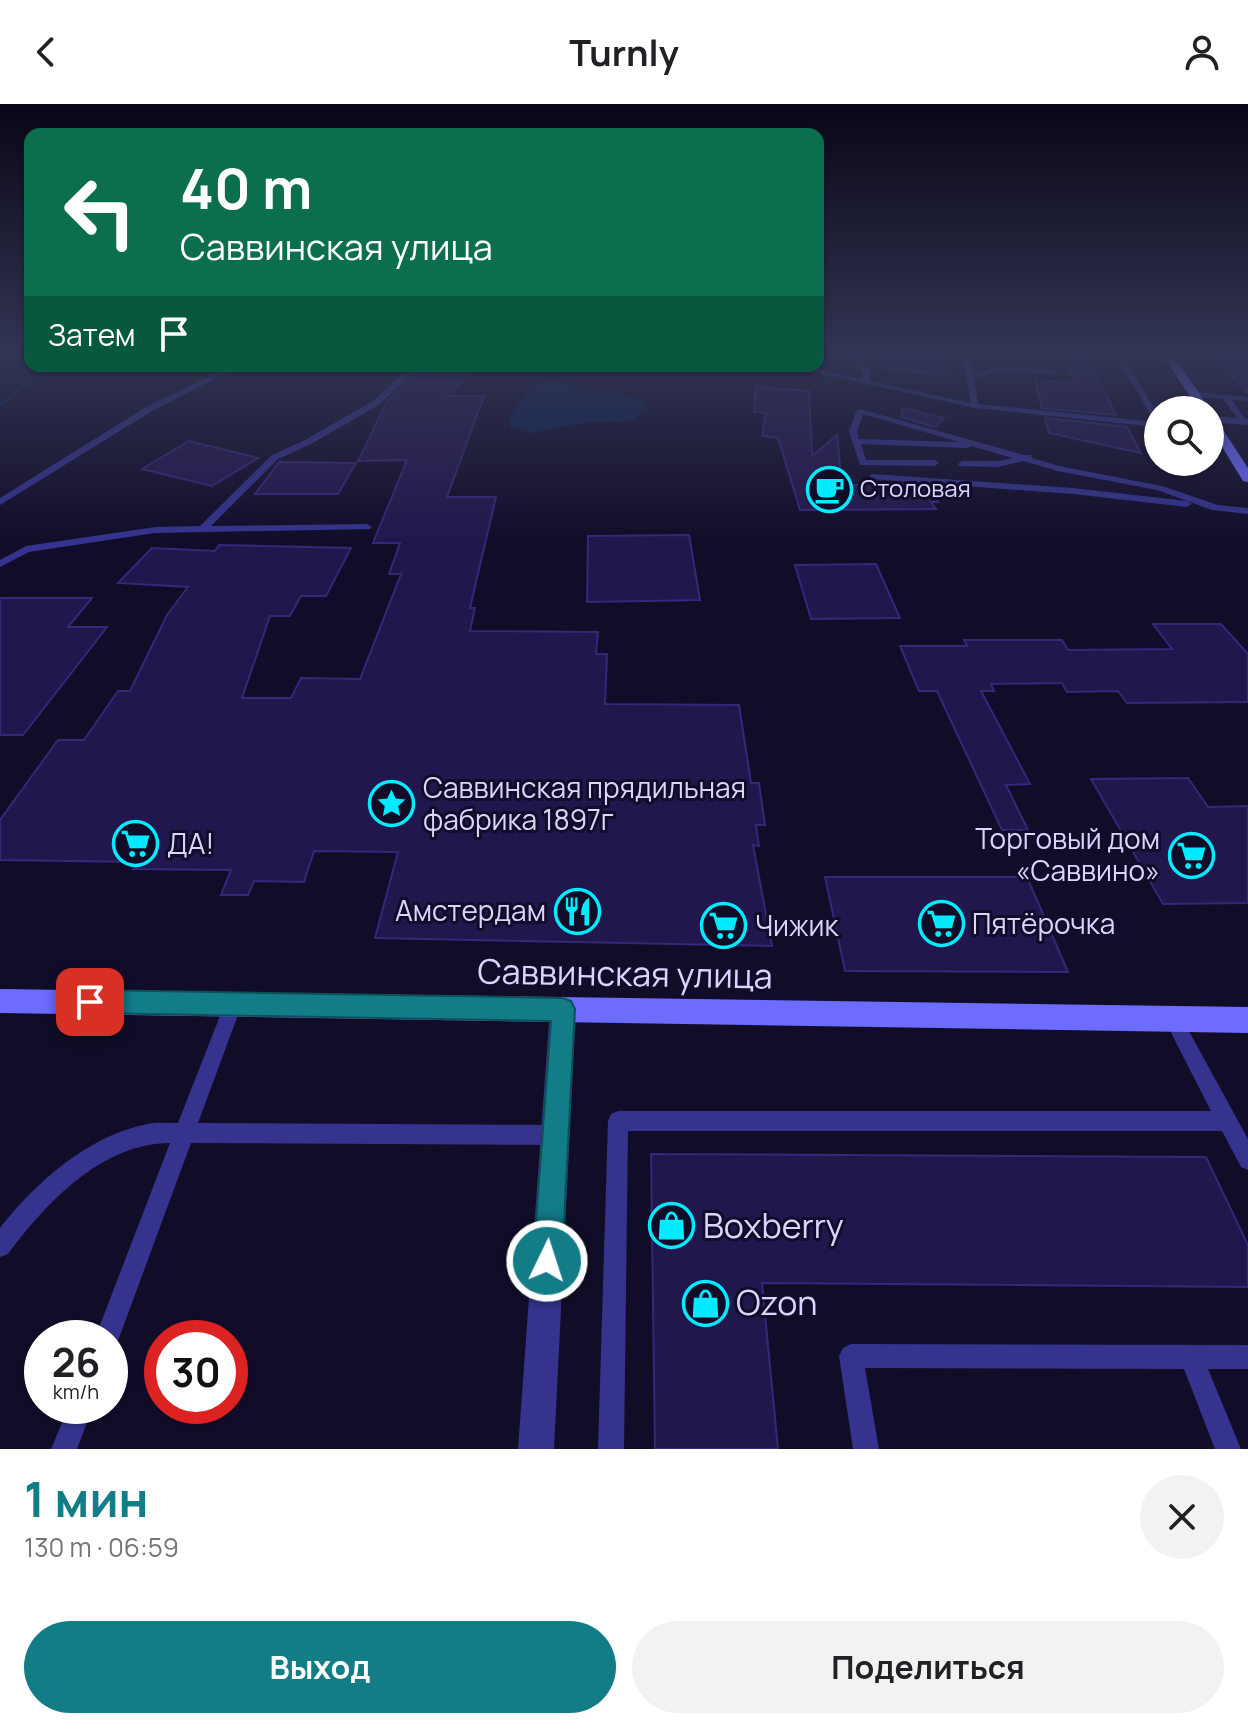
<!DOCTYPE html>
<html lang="ru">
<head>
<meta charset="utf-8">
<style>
	:root { --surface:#fff; --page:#f2f2f2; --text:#202124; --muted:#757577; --accent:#127c87 }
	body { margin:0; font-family:Manrope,sans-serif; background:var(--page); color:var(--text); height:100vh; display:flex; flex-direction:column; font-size:30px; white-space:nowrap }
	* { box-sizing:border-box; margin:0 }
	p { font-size:26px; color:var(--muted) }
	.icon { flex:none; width:44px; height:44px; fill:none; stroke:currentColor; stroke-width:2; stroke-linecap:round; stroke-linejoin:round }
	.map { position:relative; height:1345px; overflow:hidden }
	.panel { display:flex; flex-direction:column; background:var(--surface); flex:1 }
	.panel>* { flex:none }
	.banner { position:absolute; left:24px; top:24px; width:800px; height:244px; border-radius:16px; box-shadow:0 2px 6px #0004; background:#0b6e4f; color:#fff; overflow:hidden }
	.buttons { position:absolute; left:1144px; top:292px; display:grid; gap:16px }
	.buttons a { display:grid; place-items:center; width:80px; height:80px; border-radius:50%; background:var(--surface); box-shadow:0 2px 6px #0004; font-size:40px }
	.speed { position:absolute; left:24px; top:1216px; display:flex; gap:16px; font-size:40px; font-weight:700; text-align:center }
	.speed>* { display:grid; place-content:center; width:104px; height:104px; border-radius:50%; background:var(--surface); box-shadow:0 2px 6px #0004; line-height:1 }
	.speed small { font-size:20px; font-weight:400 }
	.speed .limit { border:12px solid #d22; background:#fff; color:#111 }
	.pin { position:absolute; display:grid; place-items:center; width:68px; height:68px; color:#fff; margin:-34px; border-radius:16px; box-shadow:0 4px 12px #0006 }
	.me { position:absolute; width:88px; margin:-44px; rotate:4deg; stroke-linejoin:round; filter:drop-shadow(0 0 6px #0008) }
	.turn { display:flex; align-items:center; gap:28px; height:168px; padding:0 24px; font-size:36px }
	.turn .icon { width:104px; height:104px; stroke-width:2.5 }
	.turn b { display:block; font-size:56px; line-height:68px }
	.then { display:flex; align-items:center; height:76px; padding:0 24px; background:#0003; gap:16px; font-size:30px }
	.round { display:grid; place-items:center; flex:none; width:84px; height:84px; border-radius:42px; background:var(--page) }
	.overview { display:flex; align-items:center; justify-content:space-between; height:136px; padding:0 24px }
	h1 { font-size:48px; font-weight:700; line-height:60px; color:var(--accent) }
	.cta { display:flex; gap:16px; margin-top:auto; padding:16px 24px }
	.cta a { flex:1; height:92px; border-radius:48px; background:var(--accent); color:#fff; font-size:32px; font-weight:700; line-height:92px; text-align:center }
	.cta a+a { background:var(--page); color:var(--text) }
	header { display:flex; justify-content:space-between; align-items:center; height:104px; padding:0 24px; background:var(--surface); font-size:36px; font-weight:700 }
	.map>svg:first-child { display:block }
	.water { fill:#07224e }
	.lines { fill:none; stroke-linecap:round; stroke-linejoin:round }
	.stream { stroke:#07224e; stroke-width:4 }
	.building { fill:#21174c; stroke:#35277a; stroke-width:2 }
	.lane { fill:#35338d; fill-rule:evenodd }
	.street { fill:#35338d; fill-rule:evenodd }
	.secondary { fill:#6c6cff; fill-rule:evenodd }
	.route { fill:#127c87; stroke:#0c5158; stroke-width:2 }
	.labels { text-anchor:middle; stroke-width:6; stroke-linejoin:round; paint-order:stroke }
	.far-poi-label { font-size:24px; fill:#d9d5ff; stroke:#110d29; text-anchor:start }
	.poi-label { font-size:28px; fill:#d9d5ff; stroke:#110d29; text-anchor:start }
	.near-street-label { font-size:34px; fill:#d9d5ff; stroke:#110d29 }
	.near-poi-label { font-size:34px; fill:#d9d5ff; stroke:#110d29; text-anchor:start }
</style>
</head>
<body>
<header><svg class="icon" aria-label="back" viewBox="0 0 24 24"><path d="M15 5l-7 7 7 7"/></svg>Turnly<svg class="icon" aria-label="person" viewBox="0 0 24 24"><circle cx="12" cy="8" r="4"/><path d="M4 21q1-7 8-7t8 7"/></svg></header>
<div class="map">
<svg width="1248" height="1345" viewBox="0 0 1248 1345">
	<rect width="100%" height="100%" fill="#110d29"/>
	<!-- water -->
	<path class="water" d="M 554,277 L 589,289 L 613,288 L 642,297 L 645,302 L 634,317 L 588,318 L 532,329 L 511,324 L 509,313 C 524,295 528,280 554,277 Z"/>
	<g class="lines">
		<!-- stream -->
		<path class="stream" d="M 0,301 L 47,262"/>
	</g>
	<!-- building -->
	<path class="building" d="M 884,249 L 947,249 L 950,271 L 884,265 Z
		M 1062,249 L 1086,249 L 1116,311 L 1042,304 L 1035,276 L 1075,279 Z
		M 1212,249 L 1239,249 L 1248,259 L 1248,290 Z
		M 422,262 L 475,262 L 449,292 L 484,292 L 447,393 L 496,393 L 470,504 L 475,504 L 470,527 L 598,528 L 596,550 L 607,550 L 605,600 L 739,601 L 751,679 L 759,679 L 765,721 L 756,721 L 759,742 L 753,741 L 772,842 L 375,834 L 398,748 L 314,747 L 304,778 L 254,777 L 248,791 L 221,791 L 231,766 L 133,765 L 138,758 L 0,756 L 0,716 L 58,636 L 84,636 L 118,587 L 130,587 L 167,511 L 188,483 L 118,479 L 152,444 L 215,447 L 219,441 L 351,444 L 326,492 L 301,492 L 290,512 L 270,512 L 242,594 L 291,594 L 301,574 L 360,575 L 401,470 L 389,470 L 400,439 L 373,439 L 407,356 L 358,357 L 387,297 Z
		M 756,283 L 809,287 L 812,352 L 837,331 L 842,382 L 886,379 L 930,382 L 938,398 L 931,398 L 936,405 L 800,406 L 778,334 L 762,332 L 766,309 L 754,308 Z
		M 903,304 L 944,314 L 935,323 L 901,313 Z
		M 1045,314 L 1127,323 L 1141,349 L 1049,329 Z
		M 189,337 L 258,354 L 212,382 L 142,365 Z
		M 279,358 L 356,359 L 338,390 L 255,390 Z
		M 689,431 L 700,496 L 587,498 L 588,432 Z
		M 876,460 L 900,514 L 811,515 L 795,461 Z
		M 0,494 L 92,494 L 68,523 L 107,523 L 23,631 L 0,631 Z
		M 1153,520 L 1221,520 L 1248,550 L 1248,598 L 1127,599 L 1118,587 L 1067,588 L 1062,579 L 991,580 L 994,587 L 981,587 L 1030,680 L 1006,681 L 1028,726 L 1002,726 L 937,587 L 919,587 L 900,542 L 967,542 L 964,536 L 1062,536 L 1068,546 L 1172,545 Z
		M 1188,674 L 1208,703 L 1248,702 L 1248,799 L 1163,800 L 1091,675 Z
		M 825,773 L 1027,773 L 1068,868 L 845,867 Z
		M 651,1050 L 1206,1053 L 1248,1141 L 1248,1183 L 762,1179 L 778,1345 L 655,1345 Z"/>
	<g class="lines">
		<!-- lane -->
		<path class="lane" d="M 852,249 L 858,249 L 870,269 L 870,277 L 971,299 L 962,249 L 968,249 L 973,271 L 1002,262 L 1052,266 L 1055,270 L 1002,266 L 974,275 L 978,300 L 1155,318 L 1114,249 L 1120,249 L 1158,310 L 1158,323 L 975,304 L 787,262 L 801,262 L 862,275 L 862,269 Z
			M 231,262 L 241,262 L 152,307 L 0,401 L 0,394 L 146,303 Z
			M 411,262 L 419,262 L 379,301 L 311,340 L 278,355 L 211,422 L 367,420 L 372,423 L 370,425 L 155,429 L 29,448 L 0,463 L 0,456 L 26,442 L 155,423 L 200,422 L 272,351 L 305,336 L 373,297 Z
			M 1194,288 L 1248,293 L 1248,297 L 1232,296 L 1248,319 L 1242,320 L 1223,295 L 1191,292 L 1191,288 Z
			M 860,305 L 1024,351 L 1031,351 L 1032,354 L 1059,362 L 1162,382 L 1218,401 L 1248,404 L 1248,410 L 1212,406 L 1157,386 L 1058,367 L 1023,357 L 998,363 L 959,362 L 958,360 L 962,357 L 998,357 L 1013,354 L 971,342 L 967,344 L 861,340 L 866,356 L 935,356 L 939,359 L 935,362 L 860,361 L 849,328 L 856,307 ZM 863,310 L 959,338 L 859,335 L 857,328 Z
			M 873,370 L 1073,384 L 1187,397 L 1192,400 L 1187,403 L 1073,390 L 870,375 L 870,371 Z
			M 233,891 L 239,894 L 242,900 L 198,1019 L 555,1021 L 562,1024 L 565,1031 L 562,1038 L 555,1041 L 191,1039 L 119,1234 L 115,1242 L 110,1245 L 110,1234 L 95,1234 L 170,1039 C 102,1039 46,1099 8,1150 L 0,1153 L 0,1124 C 36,1078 88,1032 147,1020 C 156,1018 168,1019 178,1019 L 227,894 Z
			M 1173,906 L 1179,909 L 1248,1035 L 1248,1066 L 1241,1063 L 1222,1027 L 628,1027 L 624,1345 L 598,1345 L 608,1017 L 611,1010 L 618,1007 L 1211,1007 L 1164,915 L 1167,909 Z
			M 851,1240 L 1248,1241 L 1248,1265 L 1208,1265 L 1241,1345 L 1215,1345 L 1184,1265 L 865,1264 L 879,1345 L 853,1345 L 839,1252 L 843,1244 Z
			M 69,1302 L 93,1302 L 77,1345 L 51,1345 Z"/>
		<!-- street -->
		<path class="street" d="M 1211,312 L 1248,315 L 1248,321 L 1210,318 Z
			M 563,892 L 572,896 L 576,905 L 554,1345 L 518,1345 L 550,905 L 554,896 Z"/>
		<!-- secondary -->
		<path class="secondary" d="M 1161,249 L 1171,249 L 1211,306 L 1210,307 L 1199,306 Z
			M 1210,311 L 1214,312 L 1248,364 L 1248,378 L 1243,377 L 1210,323 Z
			M 0,885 L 1248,903 L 1248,929 L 0,909 Z"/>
	</g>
	<!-- sky -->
	<linearGradient id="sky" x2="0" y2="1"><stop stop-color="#090717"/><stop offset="0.57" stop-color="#323554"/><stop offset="1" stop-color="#323554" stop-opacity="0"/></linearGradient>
	<rect width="1248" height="437" fill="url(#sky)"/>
	<!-- route -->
	<path class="route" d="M 90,886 L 563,894 L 571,897 L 575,905 L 562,1157 L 558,1167 L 547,1171 L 537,1167 L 533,1157 L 551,917 L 90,909 L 81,906 L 78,898 L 81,890 Z"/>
	<!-- icons -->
	<defs>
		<symbol id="cafe-ring" viewBox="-11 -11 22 22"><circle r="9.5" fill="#110d29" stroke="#01ebff" stroke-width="1.5"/><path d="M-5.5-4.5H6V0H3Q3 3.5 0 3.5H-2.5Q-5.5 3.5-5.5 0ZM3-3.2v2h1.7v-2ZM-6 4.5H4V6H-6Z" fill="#01ebff"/></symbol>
		<symbol id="sight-ring" viewBox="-11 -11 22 22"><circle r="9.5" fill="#110d29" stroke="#01ebff" stroke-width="1.5"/><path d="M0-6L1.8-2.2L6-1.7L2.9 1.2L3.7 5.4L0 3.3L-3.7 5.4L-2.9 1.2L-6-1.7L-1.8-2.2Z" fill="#01ebff"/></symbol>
		<symbol id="supermarket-ring" viewBox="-11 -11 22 22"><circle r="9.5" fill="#110d29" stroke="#01ebff" stroke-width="1.5"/><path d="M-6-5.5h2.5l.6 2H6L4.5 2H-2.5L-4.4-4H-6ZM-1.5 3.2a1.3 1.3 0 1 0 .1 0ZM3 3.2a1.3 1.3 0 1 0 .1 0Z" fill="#01ebff"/></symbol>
		<symbol id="restaurant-ring" viewBox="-11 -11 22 22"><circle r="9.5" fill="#110d29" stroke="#01ebff" stroke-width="1.5"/><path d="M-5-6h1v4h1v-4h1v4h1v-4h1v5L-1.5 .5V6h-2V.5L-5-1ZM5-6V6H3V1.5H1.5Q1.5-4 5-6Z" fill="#01ebff"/></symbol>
		<symbol id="shop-ring" viewBox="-11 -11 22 22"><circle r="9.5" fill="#110d29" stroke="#01ebff" stroke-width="1.5"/><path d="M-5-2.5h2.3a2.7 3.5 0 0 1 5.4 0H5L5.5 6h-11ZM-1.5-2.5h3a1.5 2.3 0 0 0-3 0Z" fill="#01ebff"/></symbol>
	</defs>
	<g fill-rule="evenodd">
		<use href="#cafe-ring" x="804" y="360" width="51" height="51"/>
		<use href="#sight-ring" x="366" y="674" width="51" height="51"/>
		<use href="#supermarket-ring" x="110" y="714" width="51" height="51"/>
		<use href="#supermarket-ring" x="1166" y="726" width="51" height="51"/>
		<use href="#restaurant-ring" x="552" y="782" width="51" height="51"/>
		<use href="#supermarket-ring" x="916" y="794" width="51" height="51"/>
		<use href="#supermarket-ring" x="698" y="796" width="51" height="51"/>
		<use href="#shop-ring" x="646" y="1096" width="51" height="51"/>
		<use href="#shop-ring" x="680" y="1174" width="51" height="51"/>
	</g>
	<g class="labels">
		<!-- far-poi labels -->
		<g class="far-poi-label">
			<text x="860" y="393">Столовая</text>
		</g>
		<!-- poi labels -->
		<g class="poi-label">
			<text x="423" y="694">Саввинская прядильная<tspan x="423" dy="32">фабрика 1897г</tspan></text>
			<text x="1160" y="745" text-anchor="end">Торговый дом<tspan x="1160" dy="32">«Саввино»</tspan></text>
			<text x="167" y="750">ДА!</text>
			<text x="546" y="817" text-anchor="end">Амстердам</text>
			<text x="972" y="830">Пятёрочка</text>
			<text x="755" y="832">Чижик</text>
		</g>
		<!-- near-street labels -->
		<g class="near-street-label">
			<text transform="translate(625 870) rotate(1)" y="12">Саввинская улица</text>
		</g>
		<!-- near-poi labels -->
		<g class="near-poi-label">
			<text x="703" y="1134">Boxberry</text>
			<text x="736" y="1211">Ozon</text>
		</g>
	</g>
</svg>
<div class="buttons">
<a><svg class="icon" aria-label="search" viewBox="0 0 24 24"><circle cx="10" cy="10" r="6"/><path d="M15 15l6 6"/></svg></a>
</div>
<div class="speed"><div>26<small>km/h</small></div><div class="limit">30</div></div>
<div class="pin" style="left:90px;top:898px;background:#d93025"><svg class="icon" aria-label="arrive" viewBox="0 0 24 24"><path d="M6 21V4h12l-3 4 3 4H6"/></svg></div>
<svg class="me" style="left:547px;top:1157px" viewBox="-20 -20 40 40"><circle r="17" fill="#127c87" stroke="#fff" stroke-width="3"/><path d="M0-11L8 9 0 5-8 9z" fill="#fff"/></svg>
<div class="banner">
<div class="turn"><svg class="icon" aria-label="left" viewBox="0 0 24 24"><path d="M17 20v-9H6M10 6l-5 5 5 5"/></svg><div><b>40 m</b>Саввинская улица</div></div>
<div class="then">Затем<svg class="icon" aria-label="arrive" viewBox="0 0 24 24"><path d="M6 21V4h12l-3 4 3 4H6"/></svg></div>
</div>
</div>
<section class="panel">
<div class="overview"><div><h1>1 мин</h1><p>130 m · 06:59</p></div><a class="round"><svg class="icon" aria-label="close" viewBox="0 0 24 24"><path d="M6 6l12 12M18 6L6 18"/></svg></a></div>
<div class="cta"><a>Выход</a><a>Поделиться</a></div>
</section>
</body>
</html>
